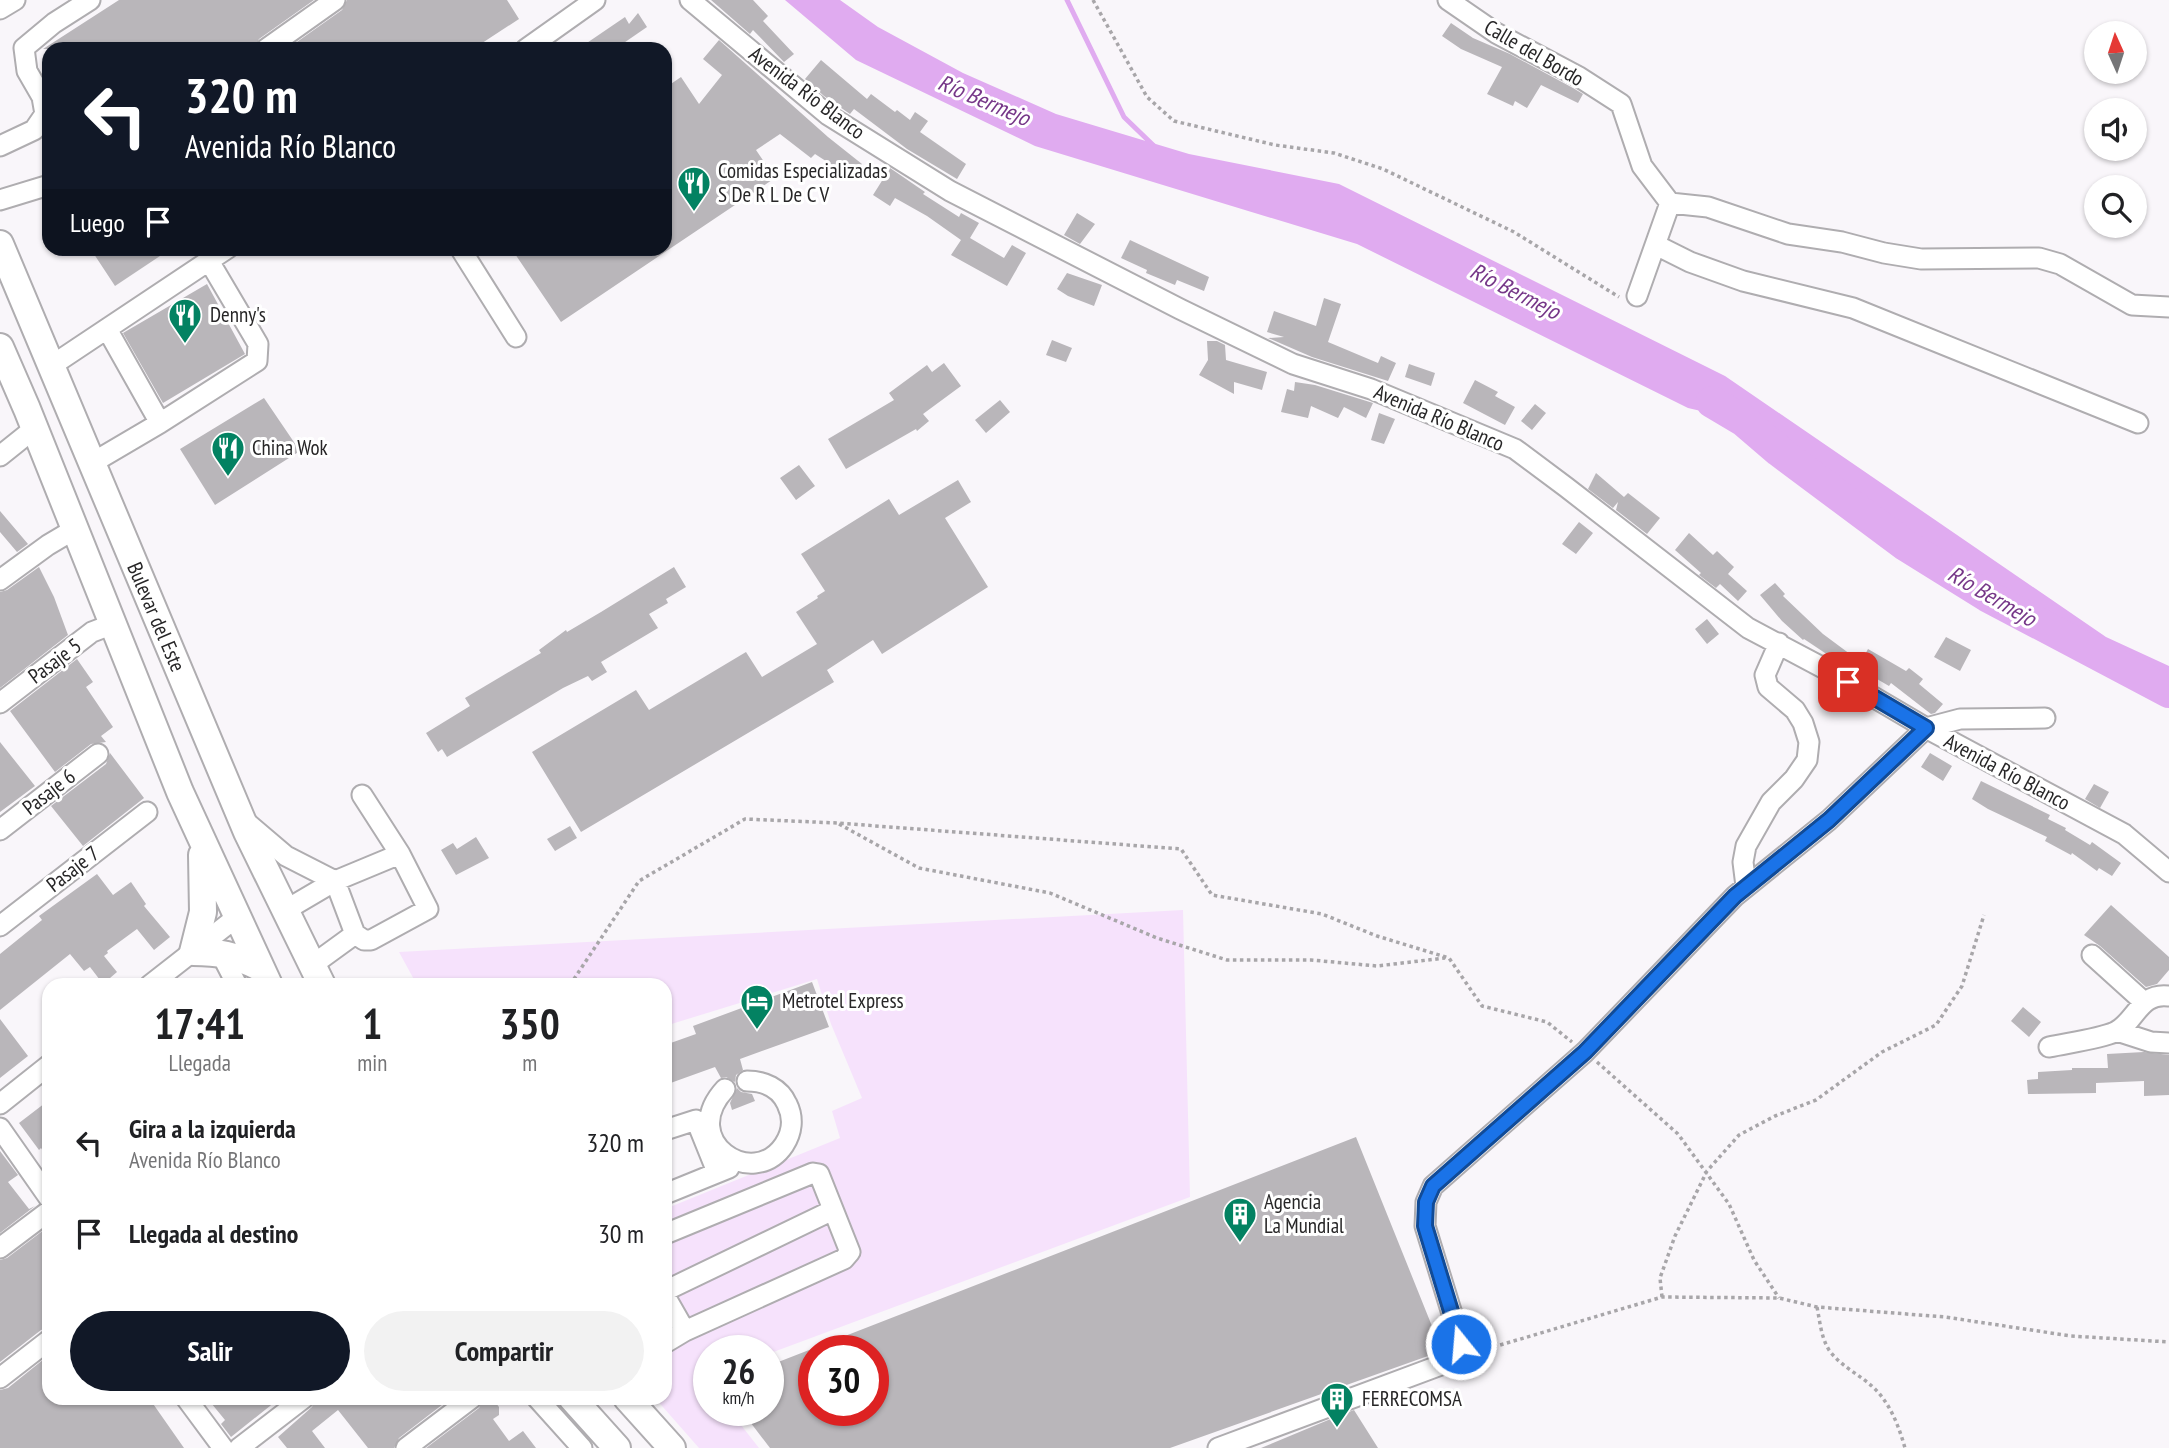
<!DOCTYPE html>
<html lang="es">
<head>
<meta charset="utf-8">
<style>
	:root { --surface:#fff; --page:#f2f2f2; --text:#202124; --muted:#757577; --accent:#111827 }
	body { margin:0; font-family:"PT Sans Narrow",sans-serif; background:var(--page); color:var(--text); height:100vh; display:flex; flex-direction:column; font-size:26px; white-space:nowrap }
	* { box-sizing:border-box; margin:0 }
	p { font-size:23px; color:var(--muted) }
	.icon { flex:none; width:38px; height:38px; fill:none; stroke:currentColor; stroke-width:2; stroke-linecap:round; stroke-linejoin:round }
	.map { position:relative; flex:1; overflow:hidden }
	.details { position:absolute; left:42px; top:978px; width:630px; height:427px; display:flex; flex-direction:column; background:var(--surface); border-radius:21px; box-shadow:0 2px 5px #0004 }
	.details>* { flex:none }
	.guide { position:absolute; left:42px; top:42px; width:630px; height:214px; border-radius:21px; box-shadow:0 2px 5px #0004; background:#111827; color:#fff; overflow:hidden }
	.needle { width:46px; rotate:357deg }
	.fabs { position:absolute; left:2084px; top:21px; display:grid; gap:14px }
	.fabs a { display:grid; place-items:center; width:63px; height:63px; border-radius:50%; background:var(--surface); box-shadow:0 2px 5px #0004; font-size:35px }
	.speed { position:absolute; left:693px; top:1335px; display:flex; gap:14px; font-size:35px; font-weight:700; text-align:center }
	.speed>* { display:grid; place-content:center; width:91px; height:91px; border-radius:50%; background:var(--surface); box-shadow:0 2px 5px #0004; line-height:1 }
	.speed small { font-size:18px; font-weight:400 }
	.speed .limit { border:10px solid #d22; background:#fff; color:#111 }
	.pin { position:absolute; display:grid; place-items:center; width:60px; height:60px; color:#fff; margin:-30px; border-radius:14px; box-shadow:0 4px 10px #0006 }
	.me { position:absolute; width:77px; margin:-38px; rotate:343deg; stroke-linejoin:round; filter:drop-shadow(0 0 5px #0008) }
	.turn { display:flex; align-items:center; gap:24px; height:147px; padding:0 28px; font-size:32px }
	.turn .icon { width:91px; height:91px; stroke-width:2.5 }
	.turn b { display:block; font-size:49px; line-height:60px }
	.then { display:flex; align-items:center; height:66px; padding:0 28px; background:#0003; gap:14px; font-size:26px }
	.eta { display:flex; justify-content:space-evenly; align-items:center; height:119px; text-align:center }
	.eta b { font-size:42px; font-weight:700; line-height:49px }
	.primary-button { display:flex; gap:14px; margin-top:auto; padding:14px 28px }
	.primary-button a { flex:1; height:80px; border-radius:42px; background:var(--accent); color:#fff; font-size:28px; font-weight:700; line-height:80px; text-align:center }
	.primary-button a+a { background:var(--page); color:var(--text) }
	ul { padding:0; list-style:none }
	li { display:flex; align-items:center; gap:21px; height:91px; padding:0 28px }
	li div { flex:1 }
	li b { display:block; font-size:26px }
	li em { font-style:normal }
	.map>svg:first-child { display:block }
	.green { fill:#f6e2fc }
	.water { fill:#e0abf0 }
	.lines { fill:none; stroke-linecap:round; stroke-linejoin:round }
	.stream { stroke:#e0abf0; stroke-width:5 }
	.river { stroke:#e0abf0; stroke-width:32 }
	.building { fill:#b9b6ba; fill-rule:evenodd }
	.minor-casing { stroke:#afadb0; stroke-width:23 }
	.highway-casing { stroke:#afadb0; stroke-width:30 }
	.path { stroke:#a8a6a9; stroke-width:3.5; stroke-dasharray:3.5 3.5; stroke-linecap:butt }
	.minor { stroke:#fff; stroke-width:19 }
	.highway { stroke:#fff; stroke-width:26 }
	.route-casing { stroke:#114b97; stroke-width:18 }
	.route { stroke:#1a73e8; stroke-width:12 }
	.labels { text-anchor:middle; stroke-width:6; stroke-linejoin:round; paint-order:stroke }
	.street-label { font-size:21px; fill:#272627; stroke:#fff }
	.poi-label { font-size:21px; fill:#272627; stroke:#fff; text-anchor:start }
	.water-label { font-size:23px; font-style:italic; fill:#763788; stroke:#fff }
</style>
</head>
<body>
<div class="map">
<svg width="2169" height="1448" viewBox="0 0 2169 1448">
	<rect width="100%" height="100%" fill="#f9f6fa"/>
	<!-- green -->
	<path class="green" d="M 1183,910 L 1190,1197 L 768,1354 L 768,1351 L 709,1351 L 709,1376 L 704,1378 L 709,1384 L 709,1410 L 730,1411 L 759,1448 L 699,1448 L 655,1398 L 665,1398 L 665,1209 L 840,1138 L 832,1111 L 862,1098 L 831,1024 L 817,979 L 665,1026 L 665,985 L 417,985 L 399,952 Z"/>
	<!-- water -->
	<path class="water" d="M 785,0 L 840,0 L 878,27 L 963,73 L 1056,114 L 1189,154 L 1339,184 L 1725,376 L 2106,637 L 2169,666 L 2169,696 L 1905,545 L 1779,451 L 1744,421 L 1688,408 L 1357,244 L 1035,146 L 856,60 Z"/>
	<g class="lines">
		<!-- stream -->
		<path class="stream" d="M 1067,0 L 1124,117 L 1154,146"/>
		<!-- river -->
		<path class="river" d="M 1712,402 L 1744,421 L 1779,451 L 1905,545 L 1987,596 L 2169,692"/>
	</g>
	<!-- building -->
	<path class="building" d="M 119,0 L 314,0 L 259,39 L 254,49 L 43,49 Z
		M 347,0 L 507,0 L 519,19 L 473,49 L 287,49 L 342,10 Z
		M 711,0 L 753,0 L 768,16 L 763,21 L 794,54 L 784,62 L 753,30 L 750,34 Z
		M 638,13 L 647,27 L 615,49 L 578,49 L 625,17 L 629,24 Z
		M 1451,23 L 1473,38 L 1510,54 L 1573,88 L 1583,94 L 1578,103 L 1541,85 L 1527,108 L 1515,101 L 1513,106 L 1487,94 L 1502,67 L 1461,49 L 1442,36 Z
		M 719,40 L 828,137 L 862,164 L 852,178 L 815,154 L 811,158 L 780,134 L 756,150 L 775,178 L 561,322 L 511,248 L 665,248 L 665,88 L 681,77 L 699,104 L 722,75 L 703,59 Z
		M 821,60 L 867,99 L 871,94 L 895,112 L 897,110 L 910,120 L 915,112 L 928,121 L 920,132 L 966,164 L 957,179 L 907,149 L 854,109 L 850,114 L 824,96 L 805,79 Z
		M 890,168 L 925,192 L 923,194 L 959,217 L 961,213 L 979,223 L 970,238 L 1004,258 L 1012,245 L 1026,253 L 1007,286 L 951,255 L 961,240 L 927,216 L 895,198 L 890,206 L 873,195 Z
		M 1077,213 L 1095,224 L 1080,244 L 1064,235 Z
		M 1130,240 L 1209,277 L 1204,291 L 1177,280 L 1175,285 L 1146,273 L 1147,270 L 1121,258 Z
		M 90,248 L 172,248 L 115,286 Z
		M 1067,273 L 1102,285 L 1094,306 L 1068,296 L 1057,289 Z
		M 207,284 L 245,354 L 163,403 L 123,333 Z
		M 1324,298 L 1341,304 L 1328,342 L 1378,363 L 1381,356 L 1396,363 L 1388,381 L 1312,357 L 1268,338 L 1284,337 L 1267,332 L 1274,311 L 1316,326 Z
		M 1052,340 L 1072,348 L 1066,362 L 1046,355 Z
		M 1207,341 L 1217,341 L 1225,345 L 1226,360 L 1267,372 L 1262,390 L 1234,382 L 1234,394 L 1199,375 L 1208,360 Z
		M 944,363 L 961,386 L 923,414 L 929,421 L 917,431 L 916,429 L 846,469 L 828,439 L 894,400 L 889,393 L 927,365 L 932,372 Z
		M 1409,364 L 1435,373 L 1431,386 L 1405,377 Z
		M 1475,380 L 1498,392 L 1495,396 L 1515,407 L 1505,425 L 1463,403 Z
		M 1295,382 L 1315,385 L 1373,403 L 1366,418 L 1344,407 L 1338,418 L 1311,406 L 1308,418 L 1281,412 L 1287,389 L 1294,391 Z
		M 264,398 L 300,451 L 215,505 L 180,449 Z
		M 1000,400 L 1010,412 L 986,433 L 975,420 Z
		M 1535,404 L 1546,413 L 1532,430 L 1521,421 Z
		M 1379,413 L 1395,419 L 1384,444 L 1371,440 Z
		M 799,465 L 815,486 L 796,500 L 780,478 Z
		M 1596,473 L 1624,497 L 1628,493 L 1660,518 L 1647,534 L 1616,510 L 1618,502 L 1613,508 L 1588,489 Z
		M 958,480 L 971,502 L 945,518 L 988,587 L 882,654 L 873,640 L 827,670 L 834,682 L 581,832 L 532,752 L 636,690 L 649,710 L 746,652 L 762,677 L 817,644 L 796,612 L 818,598 L 817,596 L 825,591 L 801,554 L 889,499 L 899,515 Z
		M 0,511 L 28,544 L 17,552 L 0,532 Z
		M 1579,522 L 1593,533 L 1576,554 L 1562,544 Z
		M 1689,533 L 1713,555 L 1717,551 L 1734,567 L 1728,574 L 1747,591 L 1738,601 L 1720,584 L 1716,588 L 1699,575 L 1701,573 L 1675,550 Z
		M 39,567 L 54,597 L 68,635 L 0,688 L 0,592 L 7,590 Z
		M 674,567 L 686,587 L 666,599 L 668,603 L 649,614 L 658,628 L 601,662 L 607,672 L 592,681 L 588,676 L 563,688 L 447,757 L 442,749 L 438,752 L 426,733 L 470,706 L 465,698 L 541,653 L 539,650 L 566,630 L 567,632 L 601,612 Z
		M 1775,583 L 1785,594 L 1783,596 L 1823,634 L 1854,657 L 1846,667 L 1804,639 L 1803,640 L 1782,621 L 1760,595 Z
		M 1707,619 L 1719,634 L 1707,644 L 1695,629 Z
		M 1946,637 L 1971,650 L 1960,671 L 1934,657 Z
		M 1868,649 L 1906,671 L 1909,668 L 1923,679 L 1919,684 L 1943,704 L 1935,713 L 1931,714 L 1891,683 L 1889,686 L 1858,668 Z
		M 77,659 L 93,682 L 86,687 L 113,727 L 101,736 L 106,742 L 91,744 L 55,772 L 10,711 Z
		M 0,742 L 35,786 L 0,812 Z
		M 110,753 L 144,798 L 83,846 L 51,806 L 106,764 Z
		M 1930,753 L 1952,766 L 1943,781 L 1921,767 Z
		M 1981,781 L 2050,815 L 2048,819 L 2066,828 L 2065,830 L 2090,845 L 2092,842 L 2121,863 L 2112,876 L 2099,868 L 2097,871 L 2072,853 L 2071,855 L 2045,841 L 2047,837 L 1988,809 L 1972,799 Z
		M 2094,784 L 2109,792 L 2100,808 L 2085,799 Z
		M 570,826 L 577,838 L 555,851 L 547,839 Z
		M 476,837 L 489,858 L 456,875 L 441,850 L 453,843 L 457,849 Z
		M 97,874 L 113,895 L 131,882 L 146,904 L 144,906 L 170,937 L 154,950 L 137,929 L 107,951 L 108,953 L 104,956 L 117,972 L 103,984 L 90,967 L 84,971 L 70,954 L 0,1010 L 0,954 L 42,920 L 39,916 Z
		M 2111,905 L 2169,957 L 2169,970 L 2157,984 L 2146,987 L 2100,946 L 2084,935 Z
		M 812,982 L 829,1027 L 740,1059 L 743,1070 L 736,1075 L 735,1082 L 726,1077 L 721,1078 L 715,1067 L 665,1085 L 665,1045 L 696,1034 L 693,1026 Z
		M 2023,1007 L 2041,1022 L 2029,1037 L 2011,1021 Z
		M 0,1019 L 28,1056 L 0,1078 Z
		M 2144,1052 L 2169,1055 L 2169,1095 L 2144,1096 L 2144,1081 L 2096,1083 L 2096,1093 L 2028,1094 L 2027,1080 L 2038,1079 L 2038,1072 L 2072,1070 L 2072,1068 L 2108,1068 L 2107,1054 Z
		M 737,1088 L 741,1092 L 752,1094 L 755,1101 L 732,1110 L 730,1103 Z
		M 49,1100 L 49,1159 L 41,1148 L 39,1150 L 19,1123 Z
		M 1356,1137 L 1442,1351 L 1170,1448 L 770,1448 L 741,1410 L 768,1410 L 768,1366 ZM 814,1351 L 873,1351 L 873,1410 L 814,1410 Z
		M 0,1151 L 18,1175 L 8,1182 L 29,1209 L 35,1206 L 0,1233 Z
		M 49,1226 L 49,1328 L 41,1330 L 0,1362 L 0,1260 L 7,1258 Z
		M 49,1355 L 49,1398 L 149,1398 L 184,1448 L 0,1448 L 0,1390 L 8,1388 Z
		M 207,1398 L 284,1398 L 280,1398 L 231,1437 L 221,1424 L 225,1420 Z
		M 316,1398 L 451,1398 L 399,1438 L 394,1448 L 368,1448 L 338,1410 L 312,1431 L 325,1448 L 287,1448 L 278,1437 L 312,1407 Z
		M 484,1398 L 492,1398 L 499,1407 L 499,1415 L 493,1419 L 509,1441 L 523,1431 L 536,1448 L 426,1448 L 479,1408 Z
		M 1354,1410 L 1378,1448 L 1261,1448 L 1333,1418 Z"/>
	<g class="lines">
		<defs>
			<path id="minor" d="M 690,0 L 828,115 L 950,191 L 1180,309 L 1293,364 L 1371,389 L 1515,449 L 1566,487 L 1748,628 L 1829,671 L 1926,728 L 2124,834 L 2169,872
				M 1448,0 L 1496,33 L 1579,77 L 1621,104 L 1642,166 L 1670,203 L 1708,207 L 1788,234 L 1842,242 L 1884,253 L 1921,259 L 2039,258 L 2060,264 L 2132,305 L 2169,307
				M 0,9 L 15,0
				M 266,49 L 335,0
				M 526,49 L 595,0
				M 0,146 L 34,130 L 45,114 L 42,97 L 27,71 L 24,48 L 54,23 L 90,0
				M 0,200 L 49,185
				M 1656,245 L 1690,262 L 1743,281 L 1853,308 L 2138,423
				M 460,248 L 516,337
				M 1637,296 L 1670,203
				M 107,329 L 160,423
				M 51,366 L 228,248
				M 0,456 L 35,428
				M 92,463 L 160,423 L 257,361 L 258,344 L 209,261
				M 0,580 L 48,545 L 75,529
				M 0,703 L 92,632 L 113,624
				M 246,822 L 286,856 L 335,881 L 400,854 L 362,795
				M 0,830 L 98,754
				M 1746,886 L 1743,862 L 1746,846 L 1771,802 L 1794,779 L 1807,760 L 1809,742 L 1803,723 L 1795,710 L 1768,687 L 1765,675 L 1779,643
				M 284,911 L 335,881 L 355,934
				M 0,926 L 147,812
				M 220,952 L 237,985
				M 2092,955 L 2144,1002
				M 311,966 L 355,934 L 364,940 L 371,940 L 428,909 L 400,854
				M 150,985 L 237,917
				M 2117,1031 L 2151,1042 L 2169,1043
				M 2049,1047 C 2067,1043 2099,1039 2115,1032 C 2136,1022 2139,992 2169,996
				M 725,1089 C 677,1141 753,1191 784,1145 C 792,1133 794,1118 787,1104 C 780,1088 764,1081 747,1081
				M 0,1104 L 49,1065
				M 0,1128 L 49,1198
				M 665,1130 L 696,1120 L 717,1172
				M 665,1194 L 729,1168
				M 665,1234 L 813,1173 L 819,1174 L 850,1252 L 844,1259 L 685,1331 L 665,1343
				M 0,1248 L 49,1211
				M 665,1291 L 833,1210
				M 665,1296 L 685,1331
				M 0,1378 L 49,1340
				M 186,1398 L 223,1448
				M 537,1398 L 582,1448
				M 239,1448 L 304,1398
				M 406,1448 L 472,1398
				M 1218,1448 L 1465,1356 L 1425,1226 L 1426,1202 L 1433,1186 L 1585,1052 L 1735,896 L 1829,820 L 1926,728 L 1960,719 L 2045,718"/>
			<path id="highway" d="M 0,244 L 247,832 L 322,985
				M 0,347 L 27,409 L 180,792 L 269,985
				M 202,855 L 203,912 L 193,952 C 218,952 236,955 259,967
				M 572,1398 L 617,1448
				M 627,1398 L 672,1448"/>
		</defs>
		<!-- minor casing -->
		<use href="#minor" class="minor-casing"/>
		<!-- highway casing -->
		<use href="#highway" class="highway-casing"/>
		<!-- path -->
		<path class="path" d="M 1093,0 L 1147,97 L 1174,121 L 1275,145 L 1334,153 L 1383,169 L 1514,232 L 1619,297
			M 839,824 L 919,868 L 1050,893 L 1157,938 L 1227,960 L 1311,960 L 1377,966 L 1445,958
			M 570,985 L 639,881 L 745,819 L 837,823 L 1181,849 L 1212,895 L 1322,914 L 1377,936 L 1449,958 L 1482,1006 L 1547,1022 L 1572,1042
			M 1597,1062 L 1678,1134 L 1729,1204 L 1754,1260 L 1779,1298
			M 1662,1297 L 1660,1278 L 1675,1236 L 1707,1171 L 1739,1135 L 1775,1116 L 1816,1100 L 1882,1052 L 1936,1025 L 1962,986 L 1984,915
			M 1817,1307 C 1820,1322 1821,1337 1829,1350 C 1841,1367 1861,1375 1875,1389 C 1891,1405 1899,1427 1905,1448
			M 1480,1351 L 1662,1297 L 1779,1298 L 1817,1307 L 1945,1317 L 2071,1336 L 2169,1342"/>
		<!-- minor -->
		<use href="#minor" class="minor"/>
		<!-- highway -->
		<use href="#highway" class="highway"/>
	</g>
	<g class="lines">
		<defs>
			<path id="route" d="M 1461,1344 L 1425,1226 L 1426,1202 L 1433,1186 L 1585,1052 L 1735,896 L 1829,820 L 1926,728 L 1848,682"/>
		</defs>
		<!-- route casing -->
		<use href="#route" class="route-casing"/>
		<!-- route -->
		<use href="#route" class="route"/>
	</g>
	<!-- icons -->
	<defs>
		<symbol id="restaurant-pin" viewBox="-11 -11 22 30"><path d="M0 17L-7.5 6A9.5 9.5 0 1 1 7.5 6Z" fill="#038262" stroke="#fff"/><path d="M-5-6h1v4h1v-4h1v4h1v-4h1v5L-1.5 .5V6h-2V.5L-5-1ZM5-6V6H3V1.5H1.5Q1.5-4 5-6Z" fill="#fff"/></symbol>
		<symbol id="hotel-pin" viewBox="-11 -11 22 30"><path d="M0 17L-7.5 6A9.5 9.5 0 1 1 7.5 6Z" fill="#038262" stroke="#fff"/><path d="M-6-4.5h1.5V1H6V5H4.5V3h-9V5H-6ZM-4 0a1.8 1.8 0 1 1 3.6 0ZM.5 0V-2.5h3Q6-2.5 6 0Z" fill="#fff"/></symbol>
		<symbol id="building-pin" viewBox="-11 -11 22 30"><path d="M0 17L-7.5 6A9.5 9.5 0 1 1 7.5 6Z" fill="#038262" stroke="#fff"/><path d="M-4-6H4V6H1V3H-1V6H-4ZM-2.5-4.3h1.7v1.8h-1.7ZM.8-4.3h1.7v1.8H.8ZM-2.5-1h1.7V.8h-1.7ZM.8-1h1.7V.8H.8Z" fill="#fff"/></symbol>
	</defs>
	<g fill-rule="evenodd">
		<use href="#restaurant-pin" x="675" y="164" width="38" height="52"/>
		<use href="#restaurant-pin" x="166" y="296" width="38" height="52"/>
		<use href="#restaurant-pin" x="209" y="429" width="38" height="52"/>
		<use href="#hotel-pin" x="738" y="982" width="38" height="52"/>
		<use href="#building-pin" x="1221" y="1195" width="38" height="52"/>
		<use href="#building-pin" x="1318" y="1380" width="38" height="52"/>
	</g>
	<g class="labels">
		<!-- street labels -->
		<g class="street-label">
			<text transform="translate(1534 53) rotate(30)" y="7">Calle del Bordo</text>
			<text transform="translate(807 93) rotate(37)" y="7">Avenida Río Blanco</text>
			<text transform="translate(1439 418) rotate(23)" y="7">Avenida Río Blanco</text>
			<text transform="translate(156 617) rotate(67)" y="7">Bulevar del Este</text>
			<text transform="translate(55 661) rotate(-37)" y="7">Pasaje 5</text>
			<text transform="translate(2007 772) rotate(28)" y="7">Avenida Río Blanco</text>
			<text transform="translate(49 792) rotate(-38)" y="7">Pasaje 6</text>
			<text transform="translate(73 869) rotate(-38)" y="7">Pasaje 7</text>
		</g>
		<!-- poi labels -->
		<g class="poi-label">
			<text x="718" y="178">Comidas Especializadas<tspan x="718" dy="24">S De R L De C V</tspan></text>
			<text x="210" y="322">Denny's</text>
			<text x="252" y="455">China Wok</text>
			<text x="782" y="1008">Metrotel Express</text>
			<text x="1264" y="1209">Agencia<tspan x="1264" dy="24">La Mundial</tspan></text>
			<text x="1362" y="1406">FERRECOMSA</text>
		</g>
		<!-- water labels -->
		<g class="water-label">
			<text transform="translate(984 100) rotate(23)" y="8">Río Bermejo</text>
			<text transform="translate(1515 291) rotate(27)" y="8">Río Bermejo</text>
			<text transform="translate(1992 596) rotate(30)" y="8">Río Bermejo</text>
		</g>
	</g>
</svg>
<div class="fabs">
<a><svg class="needle" viewBox="-14 -14 28 28"><path d="M0-13l5 13h-10z" fill="#e53935"/><path d="M0 13l5-13h-10z" fill="#757577"/></svg></a>
<a><svg class="icon" aria-label="sound" viewBox="0 0 24 24"><path d="M4 9h4l5-4v14l-5-4H4zM17 9q2 3 0 6"/></svg></a>
<a><svg class="icon" aria-label="search" viewBox="0 0 24 24"><circle cx="10" cy="10" r="6"/><path d="M15 15l6 6"/></svg></a>
</div>
<div class="speed"><div>26<small>km/h</small></div><div class="limit">30</div></div>
<div class="pin" style="left:1848px;top:682px;background:#d93025"><svg class="icon" aria-label="arrive" viewBox="0 0 24 24"><path d="M6 21V4h12l-3 4 3 4H6"/></svg></div>
<svg class="me" style="left:1461px;top:1344px" viewBox="-20 -20 40 40"><circle r="17" fill="#1a73e8" stroke="#fff" stroke-width="3"/><path d="M0-11L8 9 0 5-8 9z" fill="#fff"/></svg>
<div class="guide">
<div class="turn"><svg class="icon" aria-label="left" viewBox="0 0 24 24"><path d="M17 20v-9H6M10 6l-5 5 5 5"/></svg><div><b>320 m</b>Avenida Río Blanco</div></div>
<div class="then">Luego<svg class="icon" aria-label="arrive" viewBox="0 0 24 24"><path d="M6 21V4h12l-3 4 3 4H6"/></svg></div>
</div>
<section class="details">
<div class="eta">
<div><b>17:41</b><p>Llegada</p></div>
<div><b>1</b><p>min</p></div>
<div><b>350</b><p>m</p></div>
</div>
<ul>
<li><svg class="icon" aria-label="left" viewBox="0 0 24 24"><path d="M17 20v-9H6M10 6l-5 5 5 5"/></svg><div><b>Gira a la izquierda</b><p>Avenida Río Blanco</p></div><em>320 m</em></li>
<li><svg class="icon" aria-label="arrive" viewBox="0 0 24 24"><path d="M6 21V4h12l-3 4 3 4H6"/></svg><div><b>Llegada al destino</b></div><em>30 m</em></li>
</ul>
<div class="primary-button"><a>Salir</a><a>Compartir</a></div>
</section>
</div>
</body>
</html>
